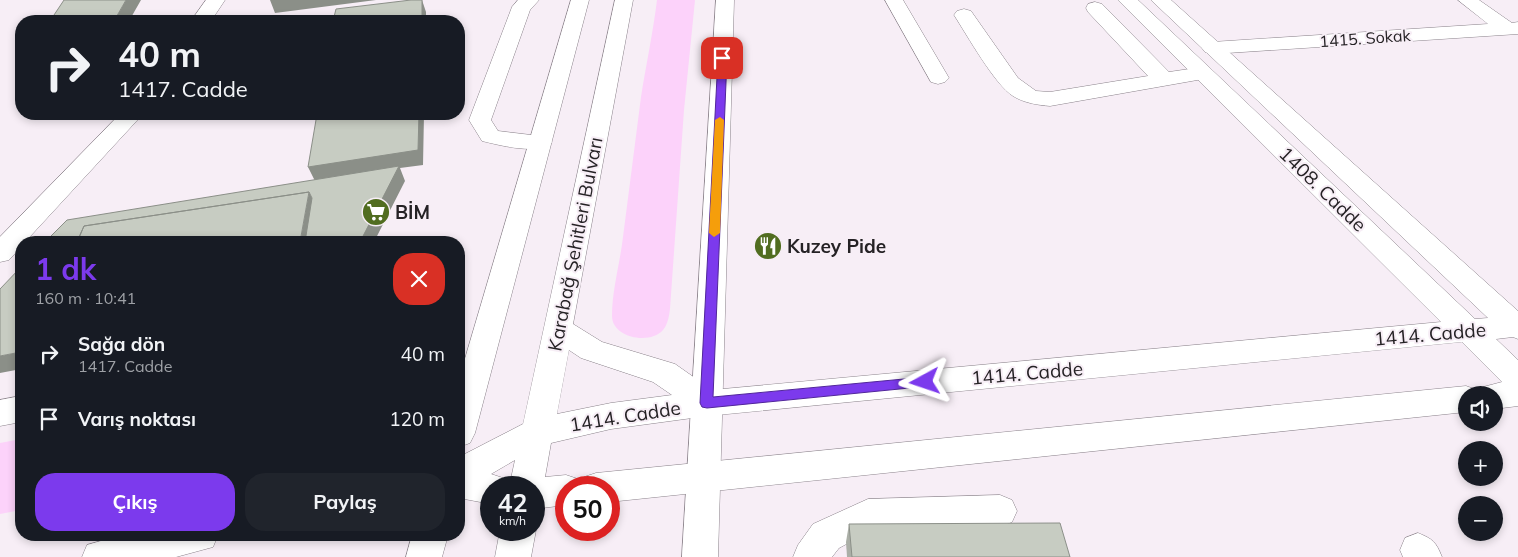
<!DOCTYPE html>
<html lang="tr">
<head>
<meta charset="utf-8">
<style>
	:root { --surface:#171b24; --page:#20242c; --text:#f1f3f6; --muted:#9ea1a6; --accent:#7c3aed }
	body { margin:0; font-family:Mulish,sans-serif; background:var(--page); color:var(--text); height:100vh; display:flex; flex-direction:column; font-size:19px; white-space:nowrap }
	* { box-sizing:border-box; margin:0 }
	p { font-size:16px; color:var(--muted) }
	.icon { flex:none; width:28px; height:28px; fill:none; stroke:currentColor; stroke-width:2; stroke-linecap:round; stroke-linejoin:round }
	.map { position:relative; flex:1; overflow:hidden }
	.side { position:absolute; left:15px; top:236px; width:450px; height:305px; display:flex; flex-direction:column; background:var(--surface); border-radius:20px; box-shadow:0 2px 8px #0003 }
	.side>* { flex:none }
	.guide { position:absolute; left:15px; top:15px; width:450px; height:105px; border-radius:20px; box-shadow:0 2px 8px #0003; background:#171b24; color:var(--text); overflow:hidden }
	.tools { position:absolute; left:1458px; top:386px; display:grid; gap:10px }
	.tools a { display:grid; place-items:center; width:45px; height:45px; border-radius:50%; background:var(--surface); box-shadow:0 2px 8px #0003; font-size:25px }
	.speed { position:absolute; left:480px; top:476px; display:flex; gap:10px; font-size:25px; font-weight:700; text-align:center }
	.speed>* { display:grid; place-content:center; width:65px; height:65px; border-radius:50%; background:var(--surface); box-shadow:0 2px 8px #0003; line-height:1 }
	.speed small { font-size:12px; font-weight:400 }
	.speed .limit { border:8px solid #d22; background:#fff; color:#111 }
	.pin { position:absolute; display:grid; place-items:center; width:42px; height:42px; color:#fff; margin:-21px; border-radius:10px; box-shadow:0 2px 8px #0006 }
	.me { position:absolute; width:55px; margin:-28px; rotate:265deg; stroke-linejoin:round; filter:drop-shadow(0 0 4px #0008) }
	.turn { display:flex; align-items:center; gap:18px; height:105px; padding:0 20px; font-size:22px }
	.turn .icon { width:65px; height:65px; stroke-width:2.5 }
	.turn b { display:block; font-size:35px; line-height:42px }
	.round { display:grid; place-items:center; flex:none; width:52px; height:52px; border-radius:20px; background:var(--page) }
	.overview { display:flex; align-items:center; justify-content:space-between; height:85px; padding:0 20px }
	h1 { font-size:30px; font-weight:700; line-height:38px; color:var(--accent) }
	.cta { display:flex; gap:10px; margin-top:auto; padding:10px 20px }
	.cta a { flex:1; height:58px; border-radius:20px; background:var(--accent); color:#fff; font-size:20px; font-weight:700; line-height:58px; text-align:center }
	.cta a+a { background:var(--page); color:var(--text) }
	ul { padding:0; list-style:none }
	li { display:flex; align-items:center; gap:15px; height:65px; padding:0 20px }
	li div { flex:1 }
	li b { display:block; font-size:19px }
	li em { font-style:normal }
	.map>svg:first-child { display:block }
	.green { fill:#fcd2fa }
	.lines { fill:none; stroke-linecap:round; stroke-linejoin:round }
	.minor-casing { stroke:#8a828a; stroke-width:1 }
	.major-casing { stroke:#8a828a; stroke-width:1 }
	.minor { fill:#fff; fill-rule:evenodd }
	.major { fill:#fff; fill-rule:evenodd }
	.wall { fill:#abafa7 }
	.shaded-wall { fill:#8b8f88 }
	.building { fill:#c7ccc2; stroke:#8b8f88 }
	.route { fill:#7c3aed; stroke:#51269a }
	.slow { fill:#f59e0b }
	.labels { text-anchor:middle; stroke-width:4; stroke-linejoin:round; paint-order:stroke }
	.far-street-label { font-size:16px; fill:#252225; stroke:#f7eef6 }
	.street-label { font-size:19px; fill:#252225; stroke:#f7eef6 }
	.poi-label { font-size:19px; font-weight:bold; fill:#252225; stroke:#f7eef6; text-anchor:start }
</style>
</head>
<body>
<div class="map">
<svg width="1518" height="557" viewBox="0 0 1518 557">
	<rect width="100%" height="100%" fill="#f7eef6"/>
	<!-- green -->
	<path class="green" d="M 657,0 L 695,0 L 684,110 L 670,309 C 669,316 668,324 663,330 C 650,345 612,338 612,316 C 612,290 620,263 623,237 C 629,190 635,144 641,97 C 646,65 653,33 657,0 Z
		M 21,439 L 21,510 L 0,514 L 0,443 Z"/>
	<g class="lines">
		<defs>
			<path id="minor" d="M 206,0 L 225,0 L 211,21 L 191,21 Z
				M 518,0 L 539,0 L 530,10 L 491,120 L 498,131 L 548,137 L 552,142 L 548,147 C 526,152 503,146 482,141 L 469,120 L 512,7 Z
				M 716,0 L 734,0 L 718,557 L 682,557 Z
				M 885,0 L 903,0 L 949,78 L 945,82 L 938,84 L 931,82 Z
				M 1458,0 L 1479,0 L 1512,23 L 1518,22 L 1518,34 L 1212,54 L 1205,52 L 1202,48 L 1205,44 L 1212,42 L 1488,24 Z
				M 1095,2 L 1102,4 L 1169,72 L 1203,67 L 1210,69 L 1214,73 L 1210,77 L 1203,79 L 1050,106 C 1038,105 1024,103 1013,96 C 995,85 967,35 954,15 L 957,11 L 964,9 L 971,11 L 1018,78 L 1036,91 L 1050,92 L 1148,76 L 1088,12 L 1086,8 L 1088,4 Z
				M 120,114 L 143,114 L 25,242 L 21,242 L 21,247 L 9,260 L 0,262 L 0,237 Z
				M 21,396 L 21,422 L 0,426 L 0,400 Z
				M 1000,495 L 1012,500 L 1017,511 L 1012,522 L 1000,527 L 871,531 L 839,548 L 832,557 L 793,557 L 798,545 L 813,524 L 868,499 Z
				M 1418,533 C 1433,539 1436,542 1442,557 L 1403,557 L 1400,550 L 1405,538 Z
				M 122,535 L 218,535 L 213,547 L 176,557 L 82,557 L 87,545 Z"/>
			<path id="major" d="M 571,0 L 589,0 L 475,433 L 470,443 L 459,447 L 459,379 Z
				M 615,0 L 633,0 L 573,324 L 602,342 L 675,364 L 712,390 L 1441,322 L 1118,0 L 1138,0 L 1475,319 L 1488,318 L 1151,0 L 1171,0 L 1518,311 L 1518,339 L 1513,337 L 1496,339 L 1518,360 L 1518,406 L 1494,409 L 1494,395 L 1466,395 L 1466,412 L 609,502 L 609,488 L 566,488 L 566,505 L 534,509 L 534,488 L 509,488 L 515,460 L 491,474 L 503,478 L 507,488 L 491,488 L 491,504 L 459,498 L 459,457 L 523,424 ZM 1462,342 L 1502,382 L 1483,387 L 1479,394 L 1477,390 L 1466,386 L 596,473 L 584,477 L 581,485 L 578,479 L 566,475 L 545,477 L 551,443 L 611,429 L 707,416 ZM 569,350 L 581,358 L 653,382 L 672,395 L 611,403 L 557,414 Z
				M 534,526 L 536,530 L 531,557 L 495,557 L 500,530 L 534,530 Z
				M 412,535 L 448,535 L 442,557 L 406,557 Z"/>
		</defs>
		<!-- minor casing -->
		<use href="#minor" class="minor-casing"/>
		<!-- major casing -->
		<use href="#major" class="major-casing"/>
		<!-- minor -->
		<use href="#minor" class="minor"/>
		<!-- major -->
		<use href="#major" class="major"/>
	</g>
	<!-- wall -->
	<path class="wall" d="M 849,524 L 1070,557 L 847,557 L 846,542 Z"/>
	<!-- shaded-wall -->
	<path class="shaded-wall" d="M 126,0 L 141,0 L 129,21 L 114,21 Z
		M 270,0 L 376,0 L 275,13 Z
		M 422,0 L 426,12 L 426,21 L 422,21 Z
		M 419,114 L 424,114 L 423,165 L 400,168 L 405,181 L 374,242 L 360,242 L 315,181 L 308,167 Z
		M 309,192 L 320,213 L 315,242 L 300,242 Z
		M 21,352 L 21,369 L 0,373 L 0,356 Z"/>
	<!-- building -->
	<path class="building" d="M 64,0 L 126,0 L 114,21 L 50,21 Z
		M 411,0 L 422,0 L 422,21 L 333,21 L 336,9 Z
		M 317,114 L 419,114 L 418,150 L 308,167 Z
		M 399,166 L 360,242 L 305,242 L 312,198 L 309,192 L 84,226 L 77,242 L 45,242 L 67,220 Z
		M 309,192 L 300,242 L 77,242 L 84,226 Z
		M 21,267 L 21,352 L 0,356 L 0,289 Z
		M 1060,523 L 1070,557 L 852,557 L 849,524 Z"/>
	<!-- route -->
	<path class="route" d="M 722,55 L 727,58 L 713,397 L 925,377 L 930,379 L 931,382 L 930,386 L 707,408 L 702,407 L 700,403 L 718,58 Z"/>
	<!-- slow -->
	<path class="slow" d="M 720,117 L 724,120 L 720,233 L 714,237 L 709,233 L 715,120 Z"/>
	<!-- icons -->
	<defs>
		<symbol id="supermarket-disc" viewBox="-11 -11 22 22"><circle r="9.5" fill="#516d20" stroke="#f7eef6"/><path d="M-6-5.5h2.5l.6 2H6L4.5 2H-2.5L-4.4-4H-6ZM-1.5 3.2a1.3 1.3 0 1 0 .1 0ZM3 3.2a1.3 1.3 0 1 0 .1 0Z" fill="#fff"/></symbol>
		<symbol id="restaurant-disc" viewBox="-11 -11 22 22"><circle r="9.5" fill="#516d20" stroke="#f7eef6"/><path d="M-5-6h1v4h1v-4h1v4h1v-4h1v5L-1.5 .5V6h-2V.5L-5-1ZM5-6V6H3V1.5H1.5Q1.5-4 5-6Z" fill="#fff"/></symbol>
	</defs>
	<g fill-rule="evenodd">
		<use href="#supermarket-disc" x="360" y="196" width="32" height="32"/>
		<use href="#restaurant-disc" x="752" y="230" width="32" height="32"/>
	</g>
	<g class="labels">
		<!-- far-street labels -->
		<g class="far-street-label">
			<text transform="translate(1365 38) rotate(-4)" y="6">1415. Sokak</text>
		</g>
		<!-- street labels -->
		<g class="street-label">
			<text transform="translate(1323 189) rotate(44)" y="7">1408. Cadde</text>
			<text transform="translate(575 244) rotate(-79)" y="7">Karabağ Şehitleri Bulvarı</text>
			<text transform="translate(1430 334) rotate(-5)" y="7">1414. Cadde</text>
			<text transform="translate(1027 373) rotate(-5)" y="7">1414. Cadde</text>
			<text transform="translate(625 416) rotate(-9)" y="7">1414. Cadde</text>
		</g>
		<!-- poi labels -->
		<g class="poi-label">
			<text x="395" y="219">BİM</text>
			<text x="787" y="253">Kuzey Pide</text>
		</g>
	</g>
</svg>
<div class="tools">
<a><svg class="icon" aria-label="sound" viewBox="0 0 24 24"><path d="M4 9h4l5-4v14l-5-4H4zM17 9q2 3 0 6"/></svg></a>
<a>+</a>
<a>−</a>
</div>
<div class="speed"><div>42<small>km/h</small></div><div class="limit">50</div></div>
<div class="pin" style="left:722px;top:58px;background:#d93025"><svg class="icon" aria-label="arrive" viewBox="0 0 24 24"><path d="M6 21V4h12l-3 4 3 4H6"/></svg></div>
<svg class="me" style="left:925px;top:382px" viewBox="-20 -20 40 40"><path d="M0-17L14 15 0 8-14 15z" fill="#7c3aed" stroke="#fff" stroke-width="4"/></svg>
<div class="guide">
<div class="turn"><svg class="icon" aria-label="right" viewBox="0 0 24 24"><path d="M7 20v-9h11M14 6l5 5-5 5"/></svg><div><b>40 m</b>1417. Cadde</div></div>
</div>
<section class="side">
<div class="overview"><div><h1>1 dk</h1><p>160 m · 10:41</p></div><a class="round" style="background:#d93025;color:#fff"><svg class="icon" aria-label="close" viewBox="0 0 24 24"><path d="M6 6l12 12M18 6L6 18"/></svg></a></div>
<ul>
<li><svg class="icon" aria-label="right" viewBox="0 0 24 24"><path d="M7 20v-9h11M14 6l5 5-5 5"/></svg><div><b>Sağa dön</b><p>1417. Cadde</p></div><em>40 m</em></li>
<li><svg class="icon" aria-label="arrive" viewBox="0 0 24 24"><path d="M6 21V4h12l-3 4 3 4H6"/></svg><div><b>Varış noktası</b></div><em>120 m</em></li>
</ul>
<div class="cta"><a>Çıkış</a><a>Paylaş</a></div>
</section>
</div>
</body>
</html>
